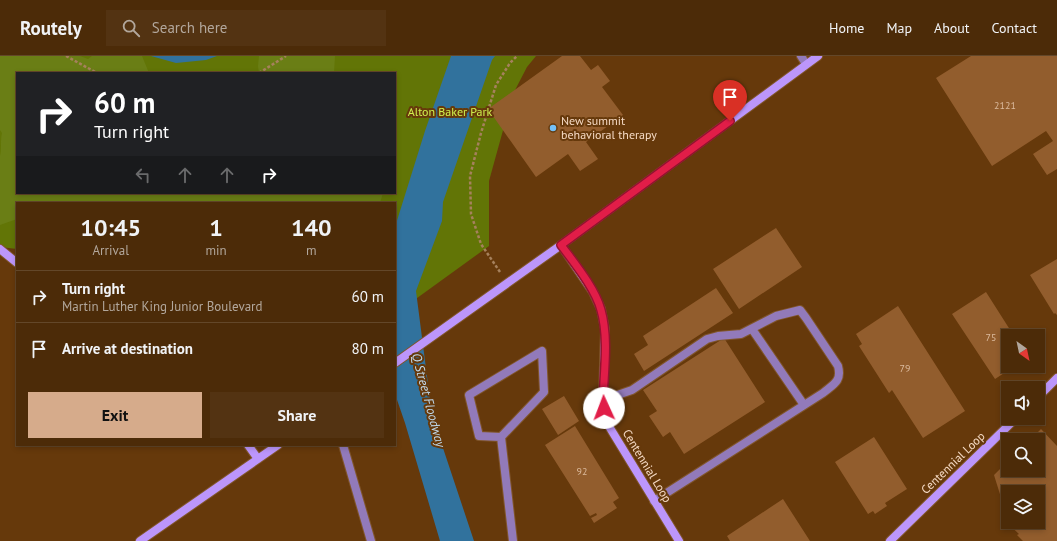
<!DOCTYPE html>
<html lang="en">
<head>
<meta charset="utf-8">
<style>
	:root { --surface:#4c2b08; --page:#533312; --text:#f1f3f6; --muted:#b2a79c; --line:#634729; --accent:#d6ab8b }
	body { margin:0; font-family:"PT Sans",sans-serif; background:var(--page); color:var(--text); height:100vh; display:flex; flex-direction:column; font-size:15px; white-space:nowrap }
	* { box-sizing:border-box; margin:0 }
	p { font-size:13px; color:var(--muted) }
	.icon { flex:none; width:22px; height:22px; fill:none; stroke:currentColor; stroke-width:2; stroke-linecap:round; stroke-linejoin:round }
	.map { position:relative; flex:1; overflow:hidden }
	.sheet { position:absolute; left:16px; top:146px; width:380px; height:244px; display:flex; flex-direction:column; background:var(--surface); border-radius:0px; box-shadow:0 2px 6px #0003,0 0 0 1px var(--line) }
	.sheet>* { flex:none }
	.top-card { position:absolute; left:16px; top:16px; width:380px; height:122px; border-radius:0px; box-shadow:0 2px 6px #0003,0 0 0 1px var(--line); background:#202124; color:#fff; overflow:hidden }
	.needle { width:26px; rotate:147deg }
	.controls { position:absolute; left:1001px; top:273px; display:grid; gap:8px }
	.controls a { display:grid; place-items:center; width:44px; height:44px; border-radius:0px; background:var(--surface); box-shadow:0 2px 6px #0003,0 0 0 1px var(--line); font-size:20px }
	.pin { position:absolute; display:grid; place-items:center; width:34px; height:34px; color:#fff; margin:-41px -17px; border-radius:50% 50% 50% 0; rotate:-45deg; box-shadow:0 0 4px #0007 }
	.pin .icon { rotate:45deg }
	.me { position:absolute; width:44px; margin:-22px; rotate:358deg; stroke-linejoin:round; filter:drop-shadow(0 0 3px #0008) }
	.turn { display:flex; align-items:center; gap:14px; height:84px; padding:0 12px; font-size:18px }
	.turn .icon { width:52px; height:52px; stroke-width:2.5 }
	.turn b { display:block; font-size:28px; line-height:34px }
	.lanes { display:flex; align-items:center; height:38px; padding:0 12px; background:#0003; justify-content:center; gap:20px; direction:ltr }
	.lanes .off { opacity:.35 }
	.eta { display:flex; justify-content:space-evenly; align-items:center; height:68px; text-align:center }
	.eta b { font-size:24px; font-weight:800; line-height:28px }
	.action { display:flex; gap:8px; margin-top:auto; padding:8px 12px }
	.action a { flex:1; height:46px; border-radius:0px; background:var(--accent); color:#111; font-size:16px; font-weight:800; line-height:46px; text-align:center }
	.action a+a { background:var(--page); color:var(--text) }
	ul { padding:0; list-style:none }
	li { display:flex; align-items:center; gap:12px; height:52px; padding:0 12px; border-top:1px solid var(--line) }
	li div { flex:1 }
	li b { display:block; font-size:15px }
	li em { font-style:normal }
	header { display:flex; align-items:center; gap:24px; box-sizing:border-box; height:56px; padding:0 20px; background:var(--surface); border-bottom:1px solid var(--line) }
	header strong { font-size:19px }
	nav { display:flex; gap:22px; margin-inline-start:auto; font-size:14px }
	.search { width:280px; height:36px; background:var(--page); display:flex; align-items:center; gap:10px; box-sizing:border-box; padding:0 14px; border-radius:0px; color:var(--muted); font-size:15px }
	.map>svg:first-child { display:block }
	.green { fill:#627506; fill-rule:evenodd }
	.forest { fill:#6a7e15 }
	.water { fill:#31729d }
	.building { fill:#925d2d }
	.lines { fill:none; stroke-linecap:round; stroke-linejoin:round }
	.lane-casing { stroke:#80562c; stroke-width:10 }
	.secondary-casing { stroke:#80562c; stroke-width:10 }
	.path { stroke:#a6815d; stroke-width:2.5; stroke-dasharray:3 2; stroke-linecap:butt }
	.lane { stroke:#927aba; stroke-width:8 }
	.secondary { stroke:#bc96fb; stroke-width:8 }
	.route-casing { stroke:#92132f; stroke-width:10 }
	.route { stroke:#e11d48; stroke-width:7 }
	.poi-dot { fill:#74c0f6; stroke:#66390b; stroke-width:1.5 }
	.labels { text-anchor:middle; stroke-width:4; stroke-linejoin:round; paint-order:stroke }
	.number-label { font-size:10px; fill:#dcbb9e }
	.park-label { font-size:12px; fill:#cff14e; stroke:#66390b }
	.poi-label { font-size:12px; fill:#f5dac4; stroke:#66390b; text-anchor:start }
	.street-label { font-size:12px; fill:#f5dac4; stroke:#66390b }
	.water-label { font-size:13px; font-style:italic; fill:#c0d9ec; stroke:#66390b }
</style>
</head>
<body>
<header>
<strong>Routely</strong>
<div class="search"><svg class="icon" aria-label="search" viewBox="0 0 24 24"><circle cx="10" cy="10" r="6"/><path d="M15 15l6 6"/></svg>Search here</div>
<nav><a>Home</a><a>Map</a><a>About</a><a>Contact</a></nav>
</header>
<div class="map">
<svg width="1057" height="485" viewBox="0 0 1057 485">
	<rect width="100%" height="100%" fill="#66390b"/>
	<!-- green -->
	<path class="green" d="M 0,0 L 536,0 L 527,11 L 513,38 L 489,125 L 489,190 L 395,258 L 395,147 L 17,147 L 17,193 L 0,191 ZM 17,17 L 395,17 L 395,137 L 17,137 Z"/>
	<!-- forest -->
	<path class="forest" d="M 0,0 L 80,0 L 88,3 L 92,0 L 142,0 L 149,17 L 17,17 L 17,137 L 383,137 L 380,147 L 17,147 L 17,163 L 0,169 L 0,100 C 2,92 0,85 2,77 L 0,74 Z
		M 259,0 L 335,0 L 334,17 L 259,17 L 258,10 Z"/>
	<!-- water -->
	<path class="water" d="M 151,0 L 217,0 L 206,4 L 176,7 Z
		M 451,0 L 495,0 L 492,4 L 443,146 L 442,165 L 416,235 L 432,359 L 474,485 L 440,485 L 405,367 L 395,338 L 395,171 L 425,75 Z"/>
	<!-- building -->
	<path class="building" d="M 562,0 L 580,0 L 591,14 L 598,9 L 610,25 L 602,31 L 623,59 L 586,86 L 598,103 L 580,115 L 568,98 L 536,121 L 488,53 Z
		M 971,0 L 1057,0 L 1057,113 L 1047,119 L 1033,98 L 1053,85 L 1046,75 L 992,110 L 936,22 Z
		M 776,172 L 802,211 L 739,253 L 713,213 Z
		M 1057,203 L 1057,259 L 1055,257 L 1054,258 L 1030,219 Z
		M 716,232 L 733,257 L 644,315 L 634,298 L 648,289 L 643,280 Z
		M 986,236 L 1014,280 L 1008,280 L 1008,310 L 1015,310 L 995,323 L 952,258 Z
		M 898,250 L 965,355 L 923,382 L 892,334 L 889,337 L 859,290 L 862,288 L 856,278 Z
		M 724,282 L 765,346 L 684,398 L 670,376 L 663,381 L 649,360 L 657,355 L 643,334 Z
		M 564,340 L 579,365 L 558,379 L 542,353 Z
		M 575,370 L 619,442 L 613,446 L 617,452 L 594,467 L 591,462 L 597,459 L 596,457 L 590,460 L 545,389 Z
		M 1041,373 L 1057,390 L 1057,485 L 1023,485 L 1017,479 L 1019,478 L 1009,469 L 1008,466 L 1038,466 L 1038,436 L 1008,436 L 1008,464 L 994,419 L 1008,405 L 1008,414 L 1038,414 L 1038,384 L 1030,384 Z
		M 874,381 L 907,433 L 885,447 L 887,450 L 875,458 L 873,455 L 868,458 L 835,406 Z
		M 783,443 L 810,485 L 730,485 L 727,480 Z"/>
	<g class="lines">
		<defs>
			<path id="lane" d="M 801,0 L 806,8
				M 752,273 L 804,349
				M 542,295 L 544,336 L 501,381 L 479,380 L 469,339 Z
				M 603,344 L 632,334 L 707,283 L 718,280 L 741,278 L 776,260 L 800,254 L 806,262 L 838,310 C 842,325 834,328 823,337 L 654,445
				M 501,381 L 513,485
				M 343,389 L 371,485"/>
			<path id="secondary" d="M 561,189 L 593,236 L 601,253 L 605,273 L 603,344 L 610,372 L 679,485
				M 0,193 L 17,207
				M 395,307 L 561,189 L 818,0
				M 1038,341 L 1057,322
				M 248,389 L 258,403
				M 140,485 L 278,389
				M 890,485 L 1016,362"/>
		</defs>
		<!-- lane casing -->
		<use href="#lane" class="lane-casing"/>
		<!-- secondary casing -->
		<use href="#secondary" class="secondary-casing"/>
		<!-- path -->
		<path class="path" d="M 66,0 L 97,17
			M 259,17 L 286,0
			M 500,216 L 481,188 L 471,158 L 470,120 L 481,77 L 496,29 L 510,7 L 517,0"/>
		<!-- lane -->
		<use href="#lane" class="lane"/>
		<!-- secondary -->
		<use href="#secondary" class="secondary"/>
	</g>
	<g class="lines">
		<defs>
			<path id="route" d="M 604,352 L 603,344 C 604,316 609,282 601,254 C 595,232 575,208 561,189 L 730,65"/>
		</defs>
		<!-- route casing -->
		<use href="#route" class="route-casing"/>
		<!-- route -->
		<use href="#route" class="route"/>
	</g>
	<!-- markers -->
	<circle class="poi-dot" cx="553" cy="72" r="4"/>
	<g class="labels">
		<!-- number labels -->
		<g class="number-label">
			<text x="1005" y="53">2121</text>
			<text x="991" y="285">75</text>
			<text x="905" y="316">79</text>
			<text x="582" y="419">92</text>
		</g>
		<!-- park labels -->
		<g class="park-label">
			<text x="450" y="60">Alton Baker Park</text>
		</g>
		<!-- poi labels -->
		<g class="poi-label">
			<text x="561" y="69">New summit<tspan x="561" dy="14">behavioral therapy</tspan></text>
		</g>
		<!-- street labels -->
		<g class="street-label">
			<text transform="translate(953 407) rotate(-44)" y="4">Centennial Loop</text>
			<text transform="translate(647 410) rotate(59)" y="4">Centennial Loop</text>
		</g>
		<!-- water labels -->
		<g class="water-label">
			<text transform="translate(429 344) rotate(75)" y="5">Q Street Floodway</text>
		</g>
	</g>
</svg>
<div class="controls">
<a><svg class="needle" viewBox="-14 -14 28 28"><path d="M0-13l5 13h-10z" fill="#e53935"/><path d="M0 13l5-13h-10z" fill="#b2a79c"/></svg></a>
<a><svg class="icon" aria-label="sound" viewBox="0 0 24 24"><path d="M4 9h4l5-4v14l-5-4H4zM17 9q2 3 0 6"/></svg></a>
<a><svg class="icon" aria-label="search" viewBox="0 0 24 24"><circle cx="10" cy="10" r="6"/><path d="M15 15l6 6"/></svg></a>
<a><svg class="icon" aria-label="layers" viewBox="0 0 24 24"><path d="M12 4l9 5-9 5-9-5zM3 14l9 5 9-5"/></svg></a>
</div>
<div class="pin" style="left:730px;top:65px;background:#d93025"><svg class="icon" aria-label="arrive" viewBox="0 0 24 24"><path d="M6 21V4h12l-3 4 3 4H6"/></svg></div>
<svg class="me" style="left:604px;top:352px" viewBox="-20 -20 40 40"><circle r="19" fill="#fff"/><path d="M0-13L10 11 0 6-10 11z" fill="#e11d48"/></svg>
<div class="top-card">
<div class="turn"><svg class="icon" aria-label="right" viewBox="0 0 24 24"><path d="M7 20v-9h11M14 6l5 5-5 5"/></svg><div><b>60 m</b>Turn right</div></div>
<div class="lanes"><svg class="icon off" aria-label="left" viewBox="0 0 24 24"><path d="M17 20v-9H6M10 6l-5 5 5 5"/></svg><svg class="icon off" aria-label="ahead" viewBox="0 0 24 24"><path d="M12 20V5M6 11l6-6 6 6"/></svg><svg class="icon off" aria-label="ahead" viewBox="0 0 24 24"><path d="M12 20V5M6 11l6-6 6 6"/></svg><svg class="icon" aria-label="right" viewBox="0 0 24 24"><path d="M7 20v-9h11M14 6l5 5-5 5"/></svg></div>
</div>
<section class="sheet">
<div class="eta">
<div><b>10:45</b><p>Arrival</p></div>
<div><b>1</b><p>min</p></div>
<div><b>140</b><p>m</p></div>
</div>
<ul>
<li><svg class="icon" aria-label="right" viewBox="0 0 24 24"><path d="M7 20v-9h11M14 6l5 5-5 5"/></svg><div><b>Turn right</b><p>Martin Luther King Junior Boulevard</p></div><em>60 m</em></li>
<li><svg class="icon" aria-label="arrive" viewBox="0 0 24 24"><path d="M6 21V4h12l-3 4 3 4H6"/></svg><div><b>Arrive at destination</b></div><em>80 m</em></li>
</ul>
<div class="action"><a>Exit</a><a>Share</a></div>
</section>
</div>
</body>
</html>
